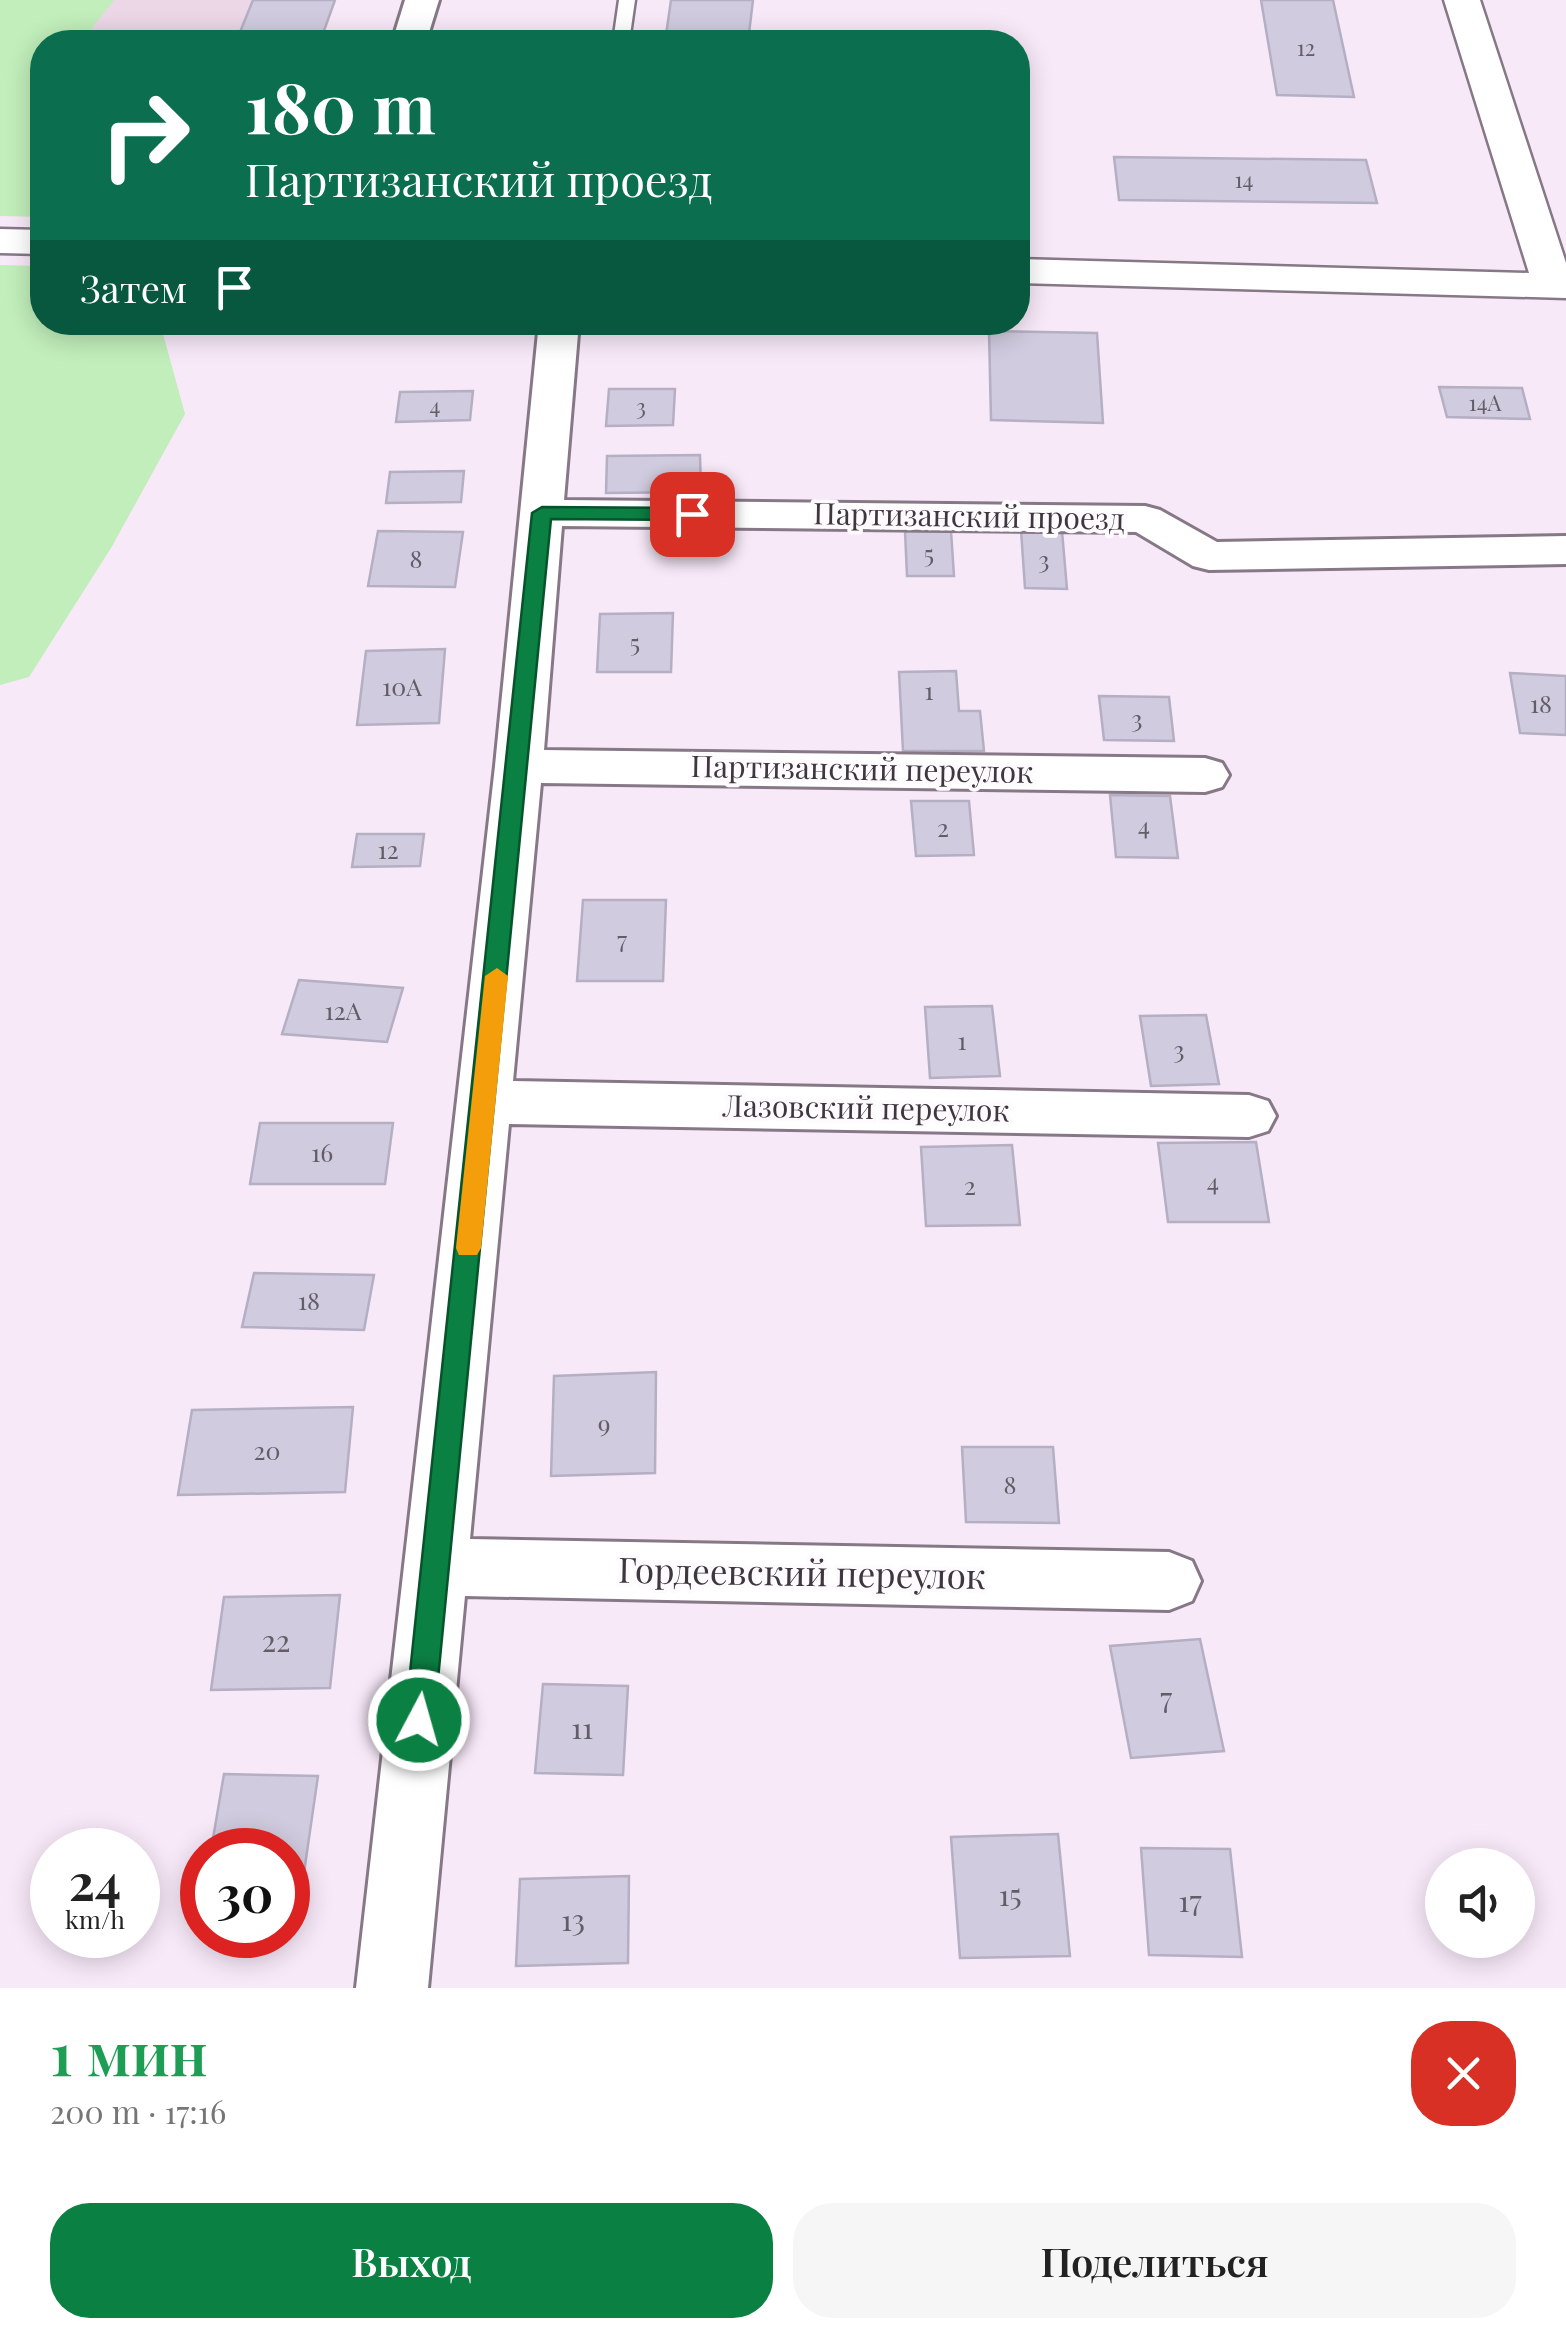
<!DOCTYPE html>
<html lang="ru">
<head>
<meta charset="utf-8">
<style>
	:root { --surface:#fff; --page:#f6f6f6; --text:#222; --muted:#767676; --accent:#0b8043 }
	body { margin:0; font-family:"Playfair Display",serif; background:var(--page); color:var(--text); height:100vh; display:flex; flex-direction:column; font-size:38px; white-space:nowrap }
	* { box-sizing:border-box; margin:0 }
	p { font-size:32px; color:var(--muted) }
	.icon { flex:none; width:55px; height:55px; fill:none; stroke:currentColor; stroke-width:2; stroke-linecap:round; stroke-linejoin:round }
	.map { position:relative; height:1988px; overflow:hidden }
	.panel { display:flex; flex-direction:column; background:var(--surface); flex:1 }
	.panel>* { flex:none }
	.banner { position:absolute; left:30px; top:30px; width:1000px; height:305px; border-radius:40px; box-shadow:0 5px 25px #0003; background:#0b6e4f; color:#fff; overflow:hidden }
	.tools { position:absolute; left:1425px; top:1848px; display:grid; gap:20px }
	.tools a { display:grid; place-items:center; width:110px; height:110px; border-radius:50%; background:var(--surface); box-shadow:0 5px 25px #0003; font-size:50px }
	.speed { position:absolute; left:30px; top:1828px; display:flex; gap:20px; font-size:50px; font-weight:700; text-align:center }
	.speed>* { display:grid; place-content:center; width:130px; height:130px; border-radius:50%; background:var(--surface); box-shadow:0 5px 25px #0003; line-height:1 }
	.speed small { font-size:25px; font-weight:400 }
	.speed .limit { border:15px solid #d22; background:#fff; color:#111 }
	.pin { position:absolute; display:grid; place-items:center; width:85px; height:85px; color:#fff; margin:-42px; border-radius:20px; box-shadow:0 5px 15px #0006 }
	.me { position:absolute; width:110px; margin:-55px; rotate:6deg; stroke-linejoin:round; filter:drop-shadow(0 0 8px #0008) }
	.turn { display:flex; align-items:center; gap:35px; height:210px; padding:0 50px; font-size:45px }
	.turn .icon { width:130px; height:130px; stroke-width:2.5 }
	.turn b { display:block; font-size:70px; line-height:85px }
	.then { display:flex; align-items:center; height:95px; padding:0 50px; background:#0003; gap:20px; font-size:38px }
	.round { display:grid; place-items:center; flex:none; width:105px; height:105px; border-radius:40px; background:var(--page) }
	.head { display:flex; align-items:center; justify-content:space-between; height:170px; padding:0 50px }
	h1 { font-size:60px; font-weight:600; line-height:75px; color:#1e9e55 }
	.action { display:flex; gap:20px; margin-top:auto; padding:20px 50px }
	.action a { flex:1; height:115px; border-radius:40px; background:var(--accent); color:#fff; font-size:40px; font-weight:600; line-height:115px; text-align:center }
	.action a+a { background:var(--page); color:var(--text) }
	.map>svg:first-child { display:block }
	.medical { fill:#ebd7e6 }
	.green { fill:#c1eeba }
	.building { fill:#d0cbde; stroke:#b4afc3; stroke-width:2.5 }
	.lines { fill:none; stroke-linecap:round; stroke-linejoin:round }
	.lane-casing { stroke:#867887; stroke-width:5 }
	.street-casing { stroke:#867887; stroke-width:6 }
	.secondary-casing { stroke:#867887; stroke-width:5 }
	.lane { fill:#fff; fill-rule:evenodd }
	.street { fill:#fff; fill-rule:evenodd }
	.secondary { fill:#fff; fill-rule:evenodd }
	.route { fill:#0b8043; stroke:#07532c; stroke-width:2.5 }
	.slow { fill:#f59e0b }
	.labels { text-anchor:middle; stroke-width:8; stroke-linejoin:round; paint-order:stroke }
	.far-number-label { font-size:22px; fill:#625d66 }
	.number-label { font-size:25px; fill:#625d66 }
	.street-label { font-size:30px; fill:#3e383e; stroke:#fefbfe }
	.near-number-label { font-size:30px; fill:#625d66 }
	.near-street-label { font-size:35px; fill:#3e383e; stroke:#fefbfe }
</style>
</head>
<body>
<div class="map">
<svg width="1566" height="1988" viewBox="0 0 1566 1988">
	<rect width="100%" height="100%" fill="#f8e9f9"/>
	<!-- medical -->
	<path class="medical" d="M 43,0 L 335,0 L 320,42 L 42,42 Z"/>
	<!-- green -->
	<path class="green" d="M 0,0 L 114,0 L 81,42 L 42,42 L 42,217 L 0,216 Z
		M 0,265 L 42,266 L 42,322 L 160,323 L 185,414 L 111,548 L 29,677 L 0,685 Z"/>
	<!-- building -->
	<path class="building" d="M 253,0 L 335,0 L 320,42 L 236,42 Z
		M 671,0 L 753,0 L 748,42 L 665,42 Z
		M 1261,0 L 1333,0 L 1354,97 L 1277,95 Z
		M 1114,157 L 1366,160 L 1377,203 L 1119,200 Z
		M 989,331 L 1097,333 L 1103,423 L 991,420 Z
		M 1439,387 L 1522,388 L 1530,419 L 1447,417 Z
		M 609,389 L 675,389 L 673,425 L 606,426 Z
		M 473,391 L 470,420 L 396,422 L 400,392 Z
		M 700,455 L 701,492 L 606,493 L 607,456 Z
		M 464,471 L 461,502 L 386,503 L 390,472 Z
		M 1021,530 L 1062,531 L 1067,589 L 1025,588 Z
		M 378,531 L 463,532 L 455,587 L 368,586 Z
		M 905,531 L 951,531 L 954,576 L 907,576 Z
		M 673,613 L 671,672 L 597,672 L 600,614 Z
		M 445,649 L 439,723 L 357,725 L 366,651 Z
		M 956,671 L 959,711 L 980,711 L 984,751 L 903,751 L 899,672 Z
		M 1510,673 L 1566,676 L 1566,735 L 1520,733 Z
		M 1099,696 L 1169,697 L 1174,741 L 1104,740 Z
		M 1110,795 L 1170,796 L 1178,858 L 1116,857 Z
		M 911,801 L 969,801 L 974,855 L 916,856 Z
		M 357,834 L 424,834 L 420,866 L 352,867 Z
		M 583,900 L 666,900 L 663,981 L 577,981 Z
		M 299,980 L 403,988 L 387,1042 L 282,1034 Z
		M 992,1006 L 1000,1076 L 930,1078 L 925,1007 Z
		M 1206,1015 L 1219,1084 L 1151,1086 L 1140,1016 Z
		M 260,1123 L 393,1123 L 385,1184 L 250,1184 Z
		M 1256,1142 L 1269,1222 L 1168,1222 L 1158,1143 Z
		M 1012,1145 L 1020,1225 L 926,1226 L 921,1147 Z
		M 254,1273 L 374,1275 L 364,1330 L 242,1327 Z
		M 656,1372 L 655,1473 L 551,1476 L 554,1376 Z
		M 353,1407 L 345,1492 L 178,1495 L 192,1410 Z
		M 962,1447 L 1053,1447 L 1059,1523 L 966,1522 Z
		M 340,1595 L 330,1688 L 211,1690 L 224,1597 Z
		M 1200,1639 L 1224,1751 L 1131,1758 L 1110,1646 Z
		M 543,1684 L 628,1686 L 623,1775 L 535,1773 Z
		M 224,1774 L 318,1776 L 298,1914 L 288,1914 L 288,1850 L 211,1850 Z
		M 1058,1834 L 1070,1956 L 960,1958 L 951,1837 Z
		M 1141,1848 L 1230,1849 L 1242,1957 L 1149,1955 Z
		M 629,1876 L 628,1963 L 516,1966 L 520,1879 Z"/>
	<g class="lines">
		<defs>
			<path id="lane" d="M 619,0 L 635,0 L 629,42 L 613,42 Z"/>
			<path id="street" d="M 405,0 L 439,0 L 426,42 L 392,42 Z
				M 539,322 L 579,322 L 564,500 L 1145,506 L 1160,510 L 1217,542 L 1566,536 L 1566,564 L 1209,570 L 1193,566 L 1136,532 L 562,526 L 544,750 L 1205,758 L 1222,763 L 1229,775 L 1222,787 L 1205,792 L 541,783 L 513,1081 L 1249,1095 L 1268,1101 L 1276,1116 L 1268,1131 L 1249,1137 L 509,1124 L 470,1539 L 1169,1552 L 1192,1561 L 1201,1581 L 1192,1601 L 1169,1610 L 465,1596 L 428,1988 L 356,1988 L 495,766 Z"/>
			<path id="secondary" d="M 1444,0 L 1480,0 L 1566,263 L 1566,298 L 1018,283 L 1018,259 L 1529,273 Z
				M 0,229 L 42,230 L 42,254 L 0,253 Z"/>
		</defs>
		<!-- lane casing -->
		<use href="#lane" class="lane-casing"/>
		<!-- street casing -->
		<use href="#street" class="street-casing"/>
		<!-- secondary casing -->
		<use href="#secondary" class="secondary-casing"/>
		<!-- lane -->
		<use href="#lane" class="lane"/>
		<!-- street -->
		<use href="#street" class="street"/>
		<!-- secondary -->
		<use href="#secondary" class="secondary"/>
	</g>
	<!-- route -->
	<path class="route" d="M 542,507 L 692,508 L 702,514 L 692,520 L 551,519 L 434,1720 L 429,1729 L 419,1733 L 409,1729 L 405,1720 L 532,513 Z"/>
	<!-- slow -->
	<path class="slow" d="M 497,968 L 508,976 L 481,1248 L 477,1255 L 459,1255 L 456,1248 L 485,976 Z"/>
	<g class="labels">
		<!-- far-number labels -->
		<g class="far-number-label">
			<text x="1306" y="56">12</text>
			<text x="1244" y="188">14</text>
			<text x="1485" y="411">14А</text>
			<text x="435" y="414">4</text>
			<text x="641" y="415">3</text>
		</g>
		<!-- number labels -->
		<g class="number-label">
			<text x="929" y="563">5</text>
			<text x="416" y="568">8</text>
			<text x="1044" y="569">3</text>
			<text x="635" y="652">5</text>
			<text x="402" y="696">10А</text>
			<text x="929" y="700">1</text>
			<text x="1541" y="713">18</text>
			<text x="1137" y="728">3</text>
			<text x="1144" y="835">4</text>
			<text x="943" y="837">2</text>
			<text x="388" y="859">12</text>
			<text x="622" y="949">7</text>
			<text x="343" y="1020">12А</text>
			<text x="962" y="1050">1</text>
			<text x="1179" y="1059">3</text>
			<text x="322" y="1162">16</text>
			<text x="1213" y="1191">4</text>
			<text x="970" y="1195">2</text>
			<text x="309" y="1310">18</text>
			<text x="604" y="1433">9</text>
			<text x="267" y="1460">20</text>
			<text x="1010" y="1494">8</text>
		</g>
		<!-- street labels -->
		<g class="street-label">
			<text transform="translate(969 517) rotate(1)" y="10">Партизанский проезд</text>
			<text transform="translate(862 770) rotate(1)" y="10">Партизанский переулок</text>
			<text transform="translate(866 1109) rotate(1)" y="10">Лазовский переулок</text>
		</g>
		<!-- near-number labels -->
		<g class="near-number-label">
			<text x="276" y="1652">22</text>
			<text x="1166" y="1709">7</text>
			<text x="582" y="1739">11</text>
			<text x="1010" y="1906">15</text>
			<text x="1190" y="1912">17</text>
			<text x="573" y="1931">13</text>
		</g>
		<!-- near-street labels -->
		<g class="near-street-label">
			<text transform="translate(802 1574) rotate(1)" y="12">Гордеевский переулок</text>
		</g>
	</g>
</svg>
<div class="tools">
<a><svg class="icon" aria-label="sound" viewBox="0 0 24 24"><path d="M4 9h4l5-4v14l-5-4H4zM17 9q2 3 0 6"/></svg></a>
</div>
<div class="speed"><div>24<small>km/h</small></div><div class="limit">30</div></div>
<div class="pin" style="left:692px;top:514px;background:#d93025"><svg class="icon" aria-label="arrive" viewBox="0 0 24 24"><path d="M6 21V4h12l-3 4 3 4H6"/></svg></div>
<svg class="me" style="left:419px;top:1720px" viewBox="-20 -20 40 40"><circle r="17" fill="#0b8043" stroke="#fff" stroke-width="3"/><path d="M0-11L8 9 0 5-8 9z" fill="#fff"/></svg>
<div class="banner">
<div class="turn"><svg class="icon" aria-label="right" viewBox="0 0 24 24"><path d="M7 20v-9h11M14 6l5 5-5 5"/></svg><div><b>180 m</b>Партизанский проезд</div></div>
<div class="then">Затем<svg class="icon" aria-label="arrive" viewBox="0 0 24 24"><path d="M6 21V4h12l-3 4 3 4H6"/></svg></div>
</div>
</div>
<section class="panel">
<div class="head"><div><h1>1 мин</h1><p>200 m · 17:16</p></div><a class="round" style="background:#d93025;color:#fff"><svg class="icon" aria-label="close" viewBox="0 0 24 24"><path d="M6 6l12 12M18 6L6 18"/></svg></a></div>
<div class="action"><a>Выход</a><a>Поделиться</a></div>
</section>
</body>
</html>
